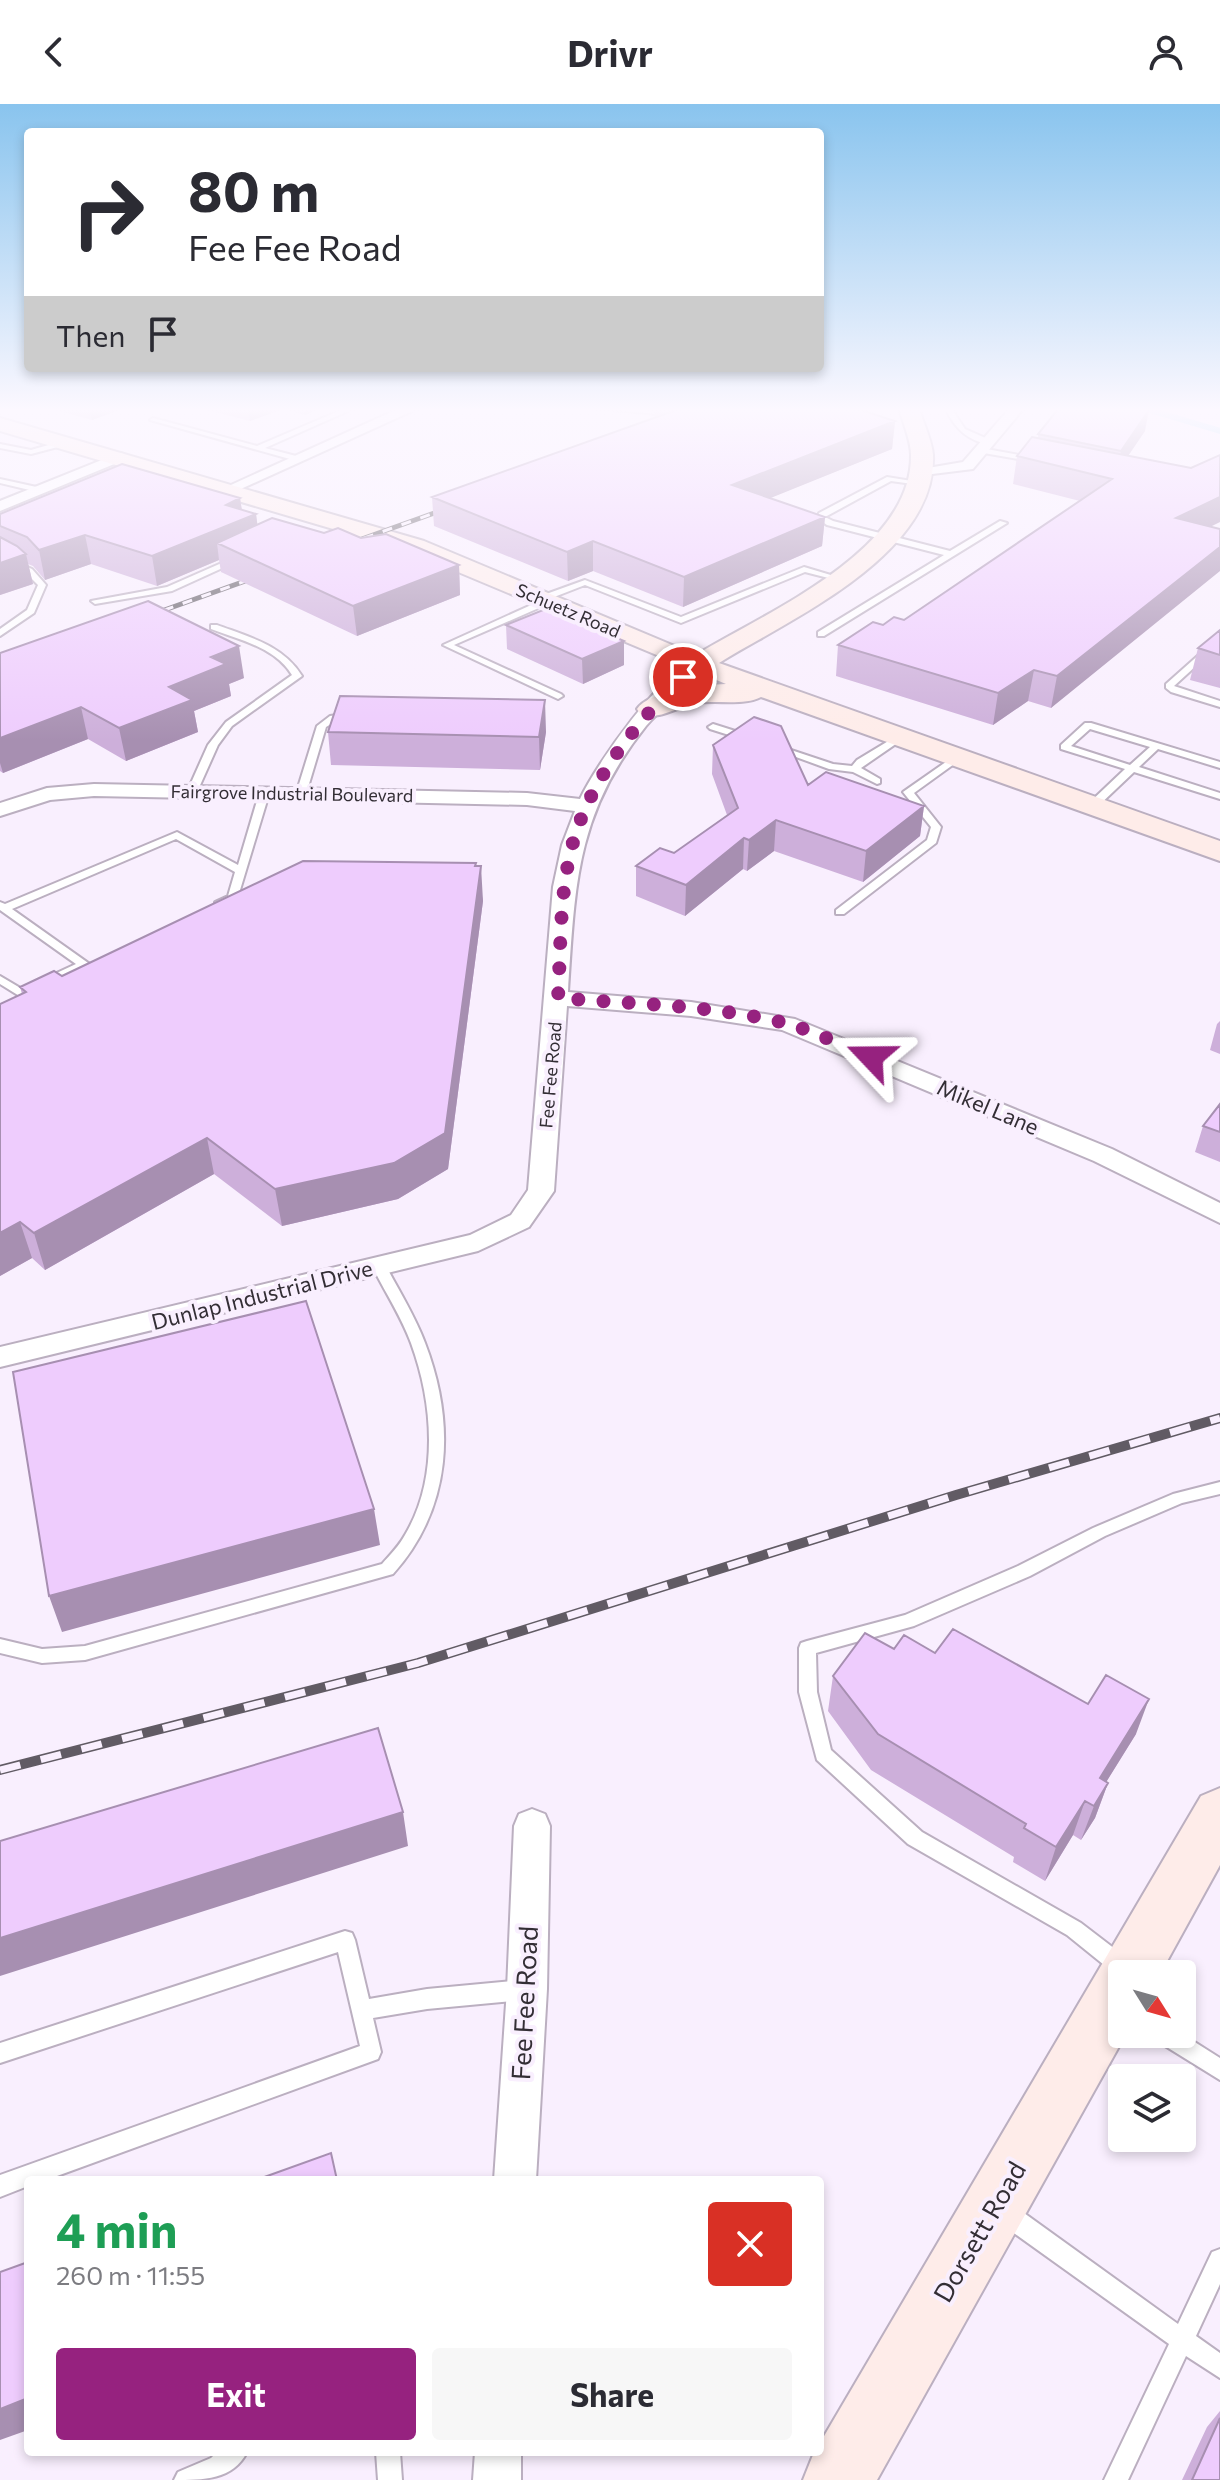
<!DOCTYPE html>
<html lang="en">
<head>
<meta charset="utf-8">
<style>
	:root { --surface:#fff; --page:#f7f7f7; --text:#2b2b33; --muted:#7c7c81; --accent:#96227f }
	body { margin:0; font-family:Commissioner,sans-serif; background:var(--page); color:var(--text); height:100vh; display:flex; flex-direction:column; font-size:30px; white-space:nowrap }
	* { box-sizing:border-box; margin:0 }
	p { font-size:26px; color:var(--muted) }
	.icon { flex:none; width:44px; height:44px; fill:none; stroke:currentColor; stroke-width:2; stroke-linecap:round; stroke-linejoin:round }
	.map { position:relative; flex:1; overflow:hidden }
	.drawer { position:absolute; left:24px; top:2072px; width:800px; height:280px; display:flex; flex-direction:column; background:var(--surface); border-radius:8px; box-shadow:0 4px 12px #0003 }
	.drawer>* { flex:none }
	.hud { position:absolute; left:24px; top:24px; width:800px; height:244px; border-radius:8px; box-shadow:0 4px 12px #0003; background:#fff; color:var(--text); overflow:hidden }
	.needle { width:52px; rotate:127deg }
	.fabs { position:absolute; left:1108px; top:1856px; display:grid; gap:16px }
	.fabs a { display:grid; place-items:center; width:88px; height:88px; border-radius:8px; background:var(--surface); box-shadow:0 4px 12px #0003; font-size:40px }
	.pin { position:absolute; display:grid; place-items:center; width:68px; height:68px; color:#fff; margin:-34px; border:4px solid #fff; border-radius:50%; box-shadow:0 2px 8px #0007 }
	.me { position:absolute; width:88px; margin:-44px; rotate:293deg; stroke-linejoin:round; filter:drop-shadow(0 0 6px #0008) }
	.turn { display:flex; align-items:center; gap:28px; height:168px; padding:0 32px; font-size:36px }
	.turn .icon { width:104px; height:104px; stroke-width:2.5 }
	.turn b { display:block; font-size:56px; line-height:68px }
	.then { display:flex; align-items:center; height:76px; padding:0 32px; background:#0003; gap:16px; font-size:30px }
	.round { display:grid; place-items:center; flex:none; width:84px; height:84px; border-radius:8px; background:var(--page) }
	.summary { display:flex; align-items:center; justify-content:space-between; height:136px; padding:0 32px }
	h1 { font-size:48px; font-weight:700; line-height:60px; color:#1e9e55 }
	.action { display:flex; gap:16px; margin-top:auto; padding:16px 32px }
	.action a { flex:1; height:92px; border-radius:8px; background:var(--accent); color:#fff; font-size:32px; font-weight:700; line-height:92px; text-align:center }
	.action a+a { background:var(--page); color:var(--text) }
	header { display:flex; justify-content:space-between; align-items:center; height:104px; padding:0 32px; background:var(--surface); font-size:36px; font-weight:700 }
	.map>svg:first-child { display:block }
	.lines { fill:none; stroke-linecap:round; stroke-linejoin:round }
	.stream { stroke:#9bdcf7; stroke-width:6 }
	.lane-casing { stroke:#bbafc0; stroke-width:4 }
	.street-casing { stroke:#bbafc0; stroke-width:4 }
	.secondary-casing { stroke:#bbafc0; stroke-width:4 }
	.lane { fill:#fff; fill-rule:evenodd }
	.street { fill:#fff; fill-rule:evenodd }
	.secondary { fill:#feece9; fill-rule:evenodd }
	.rail-far1-casing { stroke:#615b64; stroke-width:5 }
	.rail-casing { stroke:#615b64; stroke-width:10 }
	.rail-far1 { stroke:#f9effe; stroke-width:3; stroke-dasharray:10; stroke-linecap:butt }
	.rail { stroke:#f9effe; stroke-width:7; stroke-dasharray:21; stroke-linecap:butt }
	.wall { fill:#cdafda }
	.shaded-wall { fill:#a78fb1 }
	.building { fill:#eeccfd; stroke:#a78fb1; stroke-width:2 }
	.route { stroke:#96227f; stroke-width:14; stroke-dasharray:0 25.2 }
	.labels { text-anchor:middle; stroke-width:8; stroke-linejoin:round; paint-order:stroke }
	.far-street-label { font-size:18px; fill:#332e35; stroke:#f9effe }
	.street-label { font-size:22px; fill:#332e35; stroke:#f9effe }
	.near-street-label { font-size:26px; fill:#332e35; stroke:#f9effe }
</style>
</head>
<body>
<header><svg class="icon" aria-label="back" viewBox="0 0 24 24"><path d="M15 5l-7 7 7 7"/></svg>Drivr<svg class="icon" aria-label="person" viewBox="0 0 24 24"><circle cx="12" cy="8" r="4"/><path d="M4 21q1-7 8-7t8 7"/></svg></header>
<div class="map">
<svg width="1220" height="2376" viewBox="0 0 1220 2376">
	<rect width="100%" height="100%" fill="#f9effe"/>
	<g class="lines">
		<!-- stream -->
		<path class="stream" d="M 1143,304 L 1220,327"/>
		<defs>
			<path id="lane" d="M 346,304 L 355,304 L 265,344 L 300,353 L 297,357 L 150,316 L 153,314 L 257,342 Z
				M 592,304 L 629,304 L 661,308 L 658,310 Z
				M 945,304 L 951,304 L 965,325 L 990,336 L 990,340 C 968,338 954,323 945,304 Z
				M 66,336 L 69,340 L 31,350 L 0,344 L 0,340 L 31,346 Z
				M 981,344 L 1035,354 L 1039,356 L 1035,358 L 978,348 Z
				M 887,373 L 924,379 L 920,381 L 891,377 L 825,413 L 833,417 L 950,447 L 1000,417 L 1007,419 L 824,532 L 818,532 L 818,528 L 944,451 L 827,421 L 817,414 L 819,409 Z
				M 0,375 L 41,384 L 42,386 L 38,388 L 0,379 Z
				M 0,451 L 32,465 L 46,481 L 34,509 L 0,532 L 0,525 L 27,506 L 38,481 L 26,469 L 0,456 Z
				M 233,454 L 240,456 L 172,487 L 95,500 L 91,497 L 167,483 Z
				M 804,463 L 844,475 L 840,477 L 805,468 L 681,519 L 585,481 L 549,495 L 550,499 L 454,541 L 561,590 L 563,592 L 558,595 L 443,541 L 540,497 L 537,495 L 538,493 L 585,476 L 681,513 Z
				M 211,521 L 217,521 C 249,533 283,541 302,572 L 232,622 L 218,641 L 197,688 L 192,691 L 187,688 L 208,641 L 226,618 L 292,571 C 275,543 240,536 211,525 Z
				M 1220,532 L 1220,540 L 1174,582 L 1220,597 L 1220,603 L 1171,588 L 1166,584 L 1166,580 Z
				M 351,609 L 356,612 L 354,614 L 336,617 L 326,623 L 306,690 L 297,692 L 296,690 L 317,622 L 330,612 Z
				M 1085,619 L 1091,619 L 1220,658 L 1220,664 L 1158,645 L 1139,663 L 1220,689 L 1220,695 L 1134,668 L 1095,705 L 1087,705 L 1087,701 L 1125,665 L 1061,645 L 1061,641 ZM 1090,625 L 1150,643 L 1130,661 L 1071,642 Z
				M 713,620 L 751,632 L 753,634 L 748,637 L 710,625 L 708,623 Z
				M 895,633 L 903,635 L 861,664 L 880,675 L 880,679 L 877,680 L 853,668 L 829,665 L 774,645 L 779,642 L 833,660 L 852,662 L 857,656 Z
				M 953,653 L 961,655 L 914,689 L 941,723 L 936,739 L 844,810 L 836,810 L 836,806 L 927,736 L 931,723 L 903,688 Z
				M 264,687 L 269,690 L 237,796 L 223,802 L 215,802 L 215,798 L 228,792 L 235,768 L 176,735 L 12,805 L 91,861 L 21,893 L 0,880 L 0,872 L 22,885 L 76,860 L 0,806 L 0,798 L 5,800 L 177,728 L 238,761 L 259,690 Z
				M 379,1157 L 386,1162 C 399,1187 415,1212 425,1239 C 456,1320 452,1404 393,1470 L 85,1556 L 42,1559 L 0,1549 L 0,1535 L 42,1545 L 85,1542 L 382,1460 C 390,1451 399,1442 405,1431 C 439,1374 433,1299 411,1239 C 401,1212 385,1188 372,1162 Z
				M 1220,1378 L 1220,1390 L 1182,1399 L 1105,1432 L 1030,1472 L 914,1522 L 816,1549 L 817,1588 L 831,1646 L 922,1728 L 1081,1819 L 1128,1855 L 1131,1862 L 1128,1869 L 1121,1871 L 1114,1869 L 1067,1831 L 908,1740 L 817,1656 L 799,1588 L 799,1544 L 801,1539 L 807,1537 L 905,1511 L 1018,1462 L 1093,1424 L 1173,1390 Z
				M 345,1827 L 352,1829 L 355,1836 L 369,1895 L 427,1885 L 523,1876 L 530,1879 L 533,1886 L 530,1893 L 523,1896 L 427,1905 L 373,1914 L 381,1948 L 378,1955 L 46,2076 L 28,2076 L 28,2082 L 0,2093 L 0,2071 L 360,1942 L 338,1848 L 0,1959 L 0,1939 Z
				M 1154,1930 L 1182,1930 L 1220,1954 L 1220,1976 L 1157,1937 Z
				M 1005,2098 L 1013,2101 L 1178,2220 L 1212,2148 L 1220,2145 L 1220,2180 L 1196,2232 L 1220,2249 L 1220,2274 L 1186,2252 L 1128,2376 L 1104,2376 L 1169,2240 L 997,2117 L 994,2109 L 997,2101 Z
				M 217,2348 L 247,2348 C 233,2376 203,2376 174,2376 L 178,2368 L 211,2354 Z
				M 376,2348 L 400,2348 L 402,2376 L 378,2376 Z"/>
			<path id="street" d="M 400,304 L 419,304 L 232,389 L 227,390 L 220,386 Z
				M 1010,304 L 1024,304 L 973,365 L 916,372 L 916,366 L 963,358 Z
				M 119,349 L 124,350 L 124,356 L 0,407 L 0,397 Z
				M 698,556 L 707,561 C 689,583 665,600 646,622 C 576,709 575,781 568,888 L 691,898 L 795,915 L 1112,1045 L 1220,1099 L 1220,1119 L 1094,1057 L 782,926 L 691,912 L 567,902 L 554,1087 L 529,1123 L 478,1147 L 0,1263 L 0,1243 L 470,1131 L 511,1111 L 528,1086 L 553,783 L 562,741 L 575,707 L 527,701 L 94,692 L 50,696 L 0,712 L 0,699 L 47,684 L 94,680 L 527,689 L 580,695 C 596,661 662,565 698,556 Z
				M 532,1705 L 545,1710 L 550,1722 L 547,1885 L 536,2076 L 494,2076 L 507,1885 L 514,1722 L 519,1710 Z
				M 475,2348 L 521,2348 L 521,2376 L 473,2376 Z"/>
			<path id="secondary" d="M 899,304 L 919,304 C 923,319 932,336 933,351 C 937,451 790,515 719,559 L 1220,737 L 1220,757 L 761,593 C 744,602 717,596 697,599 C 678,602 661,616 641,611 L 637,605 C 650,586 704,581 726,580 L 408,447 L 0,327 L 0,314 L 424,437 L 696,551 C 766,508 912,448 911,351 C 911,337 903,319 899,304 Z
				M 1220,1684 L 1220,1761 L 1160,1870 L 1122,1870 L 1122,1930 L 1126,1930 L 877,2376 L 803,2376 L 813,2351 L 820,2348 L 820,2339 L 1201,1692 Z"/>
		</defs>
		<!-- lane casing -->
		<use href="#lane" class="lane-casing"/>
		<!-- street casing -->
		<use href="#street" class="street-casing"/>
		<!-- secondary casing -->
		<use href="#secondary" class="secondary-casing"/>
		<!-- lane -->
		<use href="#lane" class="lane"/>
		<!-- street -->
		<use href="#street" class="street"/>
		<!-- secondary -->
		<use href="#secondary" class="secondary"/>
		<defs>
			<path id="rail-far1" d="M 345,441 L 454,402
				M 145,513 L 262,471"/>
			<path id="rail" d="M 0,1666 L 418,1559 L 956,1391 L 1220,1314"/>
		</defs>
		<!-- rail-far1 casing -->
		<use href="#rail-far1" class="rail-far1-casing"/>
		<!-- rail casing -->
		<use href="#rail" class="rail-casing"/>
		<!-- rail-far1 -->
		<use href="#rail-far1" class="rail-far1"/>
		<!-- rail -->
		<use href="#rail" class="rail"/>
	</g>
	<!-- wall -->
	<path class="wall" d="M 48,304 L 125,304 L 92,316 Z
		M 199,304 L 321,304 L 305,311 L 283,305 L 250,317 Z
		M 654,304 L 855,304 L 895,317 L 892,345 L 769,394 L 825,413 L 822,442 L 683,503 L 593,467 L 568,477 L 434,422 L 432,393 L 657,313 L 655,313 Z
		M 1145,327 L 1128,352 L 1211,423 L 1051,604 L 1028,597 L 993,621 L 836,572 L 838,541 L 883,521 L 904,516 L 1080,397 L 1013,380 L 1017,352 L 1038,334 L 1038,330 Z
		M 240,394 L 242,406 L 256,410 L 257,421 L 361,434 L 459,461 L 460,491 L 357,532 L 221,468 L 219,456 L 157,482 L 91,460 L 45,476 L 33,462 L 28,460 L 33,480 L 0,491 L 0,410 Z
		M 506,521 L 624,561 L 583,580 L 507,545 Z
		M 1220,526 L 1220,584 L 1190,576 L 1198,544 Z
		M 0,549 L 244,574 L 229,580 L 231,592 L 194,607 L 198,628 L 126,657 L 88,635 L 3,669 L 0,667 Z
		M 328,628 L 546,628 L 540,666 L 331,661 Z
		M 713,641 L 808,681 L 924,702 L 920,732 L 863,778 L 774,747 L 747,767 L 743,765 L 685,812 L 636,792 L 636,762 L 674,749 L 727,711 L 712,670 Z
		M 476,762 L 483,797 L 448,1065 L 398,1095 L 282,1122 L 214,1070 L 45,1166 L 32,1154 L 0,1172 L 22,890 L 20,883 Z
		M 1220,917 L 1220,950 L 1210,946 L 1217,920 Z
		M 1220,1000 L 1220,1058 L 1195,1048 L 1203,1022 Z
		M 894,1545 L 935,1549 L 1136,1630 L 1106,1678 L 1108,1679 L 1095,1714 L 1081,1736 L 1073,1731 L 1045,1777 L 1013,1758 L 1014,1753 L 871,1666 L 828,1607 L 833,1572 Z
		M 1220,2307 L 1220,2376 L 1182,2376 L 1207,2323 Z"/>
	<!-- shaded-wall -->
	<path class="shaded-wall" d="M 89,304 L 125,304 L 92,316 Z
		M 248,304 L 283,304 L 283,305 L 250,317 Z
		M 304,304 L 321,304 L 305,311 Z
		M 1149,306 L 1145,327 L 1117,368 L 1121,347 Z
		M 895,317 L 892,345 L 731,410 L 732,381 Z
		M 1220,393 L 1220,418 L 1170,443 L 1176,414 Z
		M 240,394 L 243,415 L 256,410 L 260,439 L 217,439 L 219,456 L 157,482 L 152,452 L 226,401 Z
		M 825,413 L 822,442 L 683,503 L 684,473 Z
		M 85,431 L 91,460 L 45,476 L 39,446 Z
		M 593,437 L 593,467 L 568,477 L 567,448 Z
		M 1220,443 L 1220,467 L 1051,604 L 1057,572 Z
		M 26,450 L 33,480 L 0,491 L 0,459 Z
		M 459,461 L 460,491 L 357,532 L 353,502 Z
		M 624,537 L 624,561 L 583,580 L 582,555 Z
		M 239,542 L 244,574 L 229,580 L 231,592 L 194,607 L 198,628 L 126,657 L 119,624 L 169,583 L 211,553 Z
		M 1034,566 L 1028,597 L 993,621 L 998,589 Z
		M 545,596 L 546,628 L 540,666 L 539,633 Z
		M 81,603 L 88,635 L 3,669 L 0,659 L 0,634 Z
		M 924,702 L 920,732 L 863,778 L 866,747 Z
		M 776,716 L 774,747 L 747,767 L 749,736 Z
		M 744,734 L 743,765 L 685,812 L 686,781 Z
		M 481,762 L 483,797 L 448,1065 L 398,1095 L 282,1122 L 275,1085 L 478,789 Z
		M 207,1034 L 214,1070 L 45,1166 L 34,1129 Z
		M 20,1118 L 32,1154 L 0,1172 L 0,1129 Z
		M 374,1405 L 380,1441 L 62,1528 L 49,1492 Z
		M 1149,1595 L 1136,1630 L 1092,1701 L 1100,1674 Z
		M 1108,1679 L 1095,1714 L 1081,1736 L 1094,1702 Z
		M 1085,1697 L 1073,1731 L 1045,1777 L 1056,1743 Z
		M 403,1708 L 408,1742 L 0,1872 L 0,1834 Z
		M 28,2294 L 28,2326 L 0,2336 L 0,2305 Z"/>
	<!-- building -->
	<path class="building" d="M 682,304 L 855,304 L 895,317 L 732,381 L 825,413 L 684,473 L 593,437 L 567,448 L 432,393 Z
		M 1059,304 L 1142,304 L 1149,306 L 1121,347 L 1038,330 Z
		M 1032,333 L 1191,364 L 1220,351 L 1220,393 L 1176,414 L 1220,425 L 1220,443 L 1057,572 L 1034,566 L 998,589 L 838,541 L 873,518 L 883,521 L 894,513 L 904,516 L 1112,375 L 1017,352 Z
		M 122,360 L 240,394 L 226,401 L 256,410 L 152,452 L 85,431 L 39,446 L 27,433 L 0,422 L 0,410 Z
		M 272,414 L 324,429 L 338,424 L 361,434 L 386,430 L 459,461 L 353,502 L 217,439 Z
		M 0,433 L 17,442 L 26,450 L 0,459 Z
		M 148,497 L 239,542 L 211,553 L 226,560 L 169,583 L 192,596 L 119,624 L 81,603 L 0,634 L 0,549 Z
		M 548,504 L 624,537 L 582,555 L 506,521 Z
		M 1220,526 L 1220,551 L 1198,544 Z
		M 340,592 L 545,596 L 539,633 L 328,628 Z
		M 754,613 L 781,622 L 808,681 L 826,668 L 924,702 L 866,747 L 776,716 L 749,736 L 744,734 L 686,781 L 636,762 L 660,744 L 674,749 L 738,704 L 713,641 Z
		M 303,757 L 476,759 L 475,762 L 481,762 L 445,1029 L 394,1059 L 275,1085 L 207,1034 L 34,1129 L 20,1118 L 0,1129 L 0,900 L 26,888 L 20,883 L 54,867 L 62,872 Z
		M 1220,1000 L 1220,1028 L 1203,1022 Z
		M 306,1197 L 374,1405 L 49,1492 L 13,1268 Z
		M 953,1525 L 1088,1600 L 1106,1571 L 1149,1595 L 1100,1674 L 1108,1679 L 1094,1702 L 1085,1697 L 1056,1743 L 1024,1724 L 1026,1720 L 878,1630 L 833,1572 L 865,1529 L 894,1545 L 904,1531 L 935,1549 Z
		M 378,1624 L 403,1708 L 0,1834 L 0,1737 Z
		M 331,2049 L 337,2076 L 256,2076 Z
		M 28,2158 L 28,2294 L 0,2305 L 0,2168 Z
		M 1220,2314 L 1220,2376 L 1192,2376 Z"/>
	<!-- sky -->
	<linearGradient id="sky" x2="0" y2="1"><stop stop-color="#89c4ee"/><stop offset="0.48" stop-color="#fcf8ff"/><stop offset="1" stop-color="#fcf8ff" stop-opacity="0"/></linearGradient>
	<rect width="1220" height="637" fill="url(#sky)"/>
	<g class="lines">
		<!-- route -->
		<path class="route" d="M 683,573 C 637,618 593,672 574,735 C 559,786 561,842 558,894 C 633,900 711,901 785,919 C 814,927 843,942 871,953"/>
	</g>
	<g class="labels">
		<!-- far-street labels -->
		<g class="far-street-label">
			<text transform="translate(568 507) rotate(23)" y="6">Schuetz Road</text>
			<text transform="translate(292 690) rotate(1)" y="6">Fairgrove Industrial Boulevard</text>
			<text transform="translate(551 971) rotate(-85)" y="6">Fee Fee Road</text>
		</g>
		<!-- street labels -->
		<g class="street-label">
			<text transform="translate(988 1003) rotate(23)" y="8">Mikel Lane</text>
			<text transform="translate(262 1191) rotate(-14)" y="8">Dunlap Industrial Drive</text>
		</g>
		<!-- near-street labels -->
		<g class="near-street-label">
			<text transform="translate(525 1899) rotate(-87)" y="9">Fee Fee Road</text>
			<text transform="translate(980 2128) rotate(-60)" y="9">Dorsett Road</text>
		</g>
	</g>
</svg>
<div class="fabs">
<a><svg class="needle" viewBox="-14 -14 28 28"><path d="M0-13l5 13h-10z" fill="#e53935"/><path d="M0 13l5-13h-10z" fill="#7c7c81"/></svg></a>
<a><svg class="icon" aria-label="layers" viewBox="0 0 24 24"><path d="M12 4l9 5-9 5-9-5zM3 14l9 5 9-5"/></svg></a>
</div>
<div class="pin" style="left:683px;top:573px;background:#d93025"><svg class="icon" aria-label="arrive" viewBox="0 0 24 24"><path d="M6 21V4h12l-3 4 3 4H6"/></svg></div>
<svg class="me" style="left:871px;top:953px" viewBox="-20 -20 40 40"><path d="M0-17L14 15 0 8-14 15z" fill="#96227f" stroke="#fff" stroke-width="4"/></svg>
<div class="hud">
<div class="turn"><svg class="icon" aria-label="right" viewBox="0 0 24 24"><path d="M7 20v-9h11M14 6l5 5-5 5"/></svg><div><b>80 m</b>Fee Fee Road</div></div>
<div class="then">Then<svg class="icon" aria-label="arrive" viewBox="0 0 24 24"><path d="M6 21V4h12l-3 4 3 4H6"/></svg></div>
</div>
<section class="drawer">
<div class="summary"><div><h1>4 min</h1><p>260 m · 11:55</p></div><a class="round" style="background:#d93025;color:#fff"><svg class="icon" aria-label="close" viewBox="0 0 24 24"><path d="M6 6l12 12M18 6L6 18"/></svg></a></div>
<div class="action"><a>Exit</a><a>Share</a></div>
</section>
</div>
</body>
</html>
